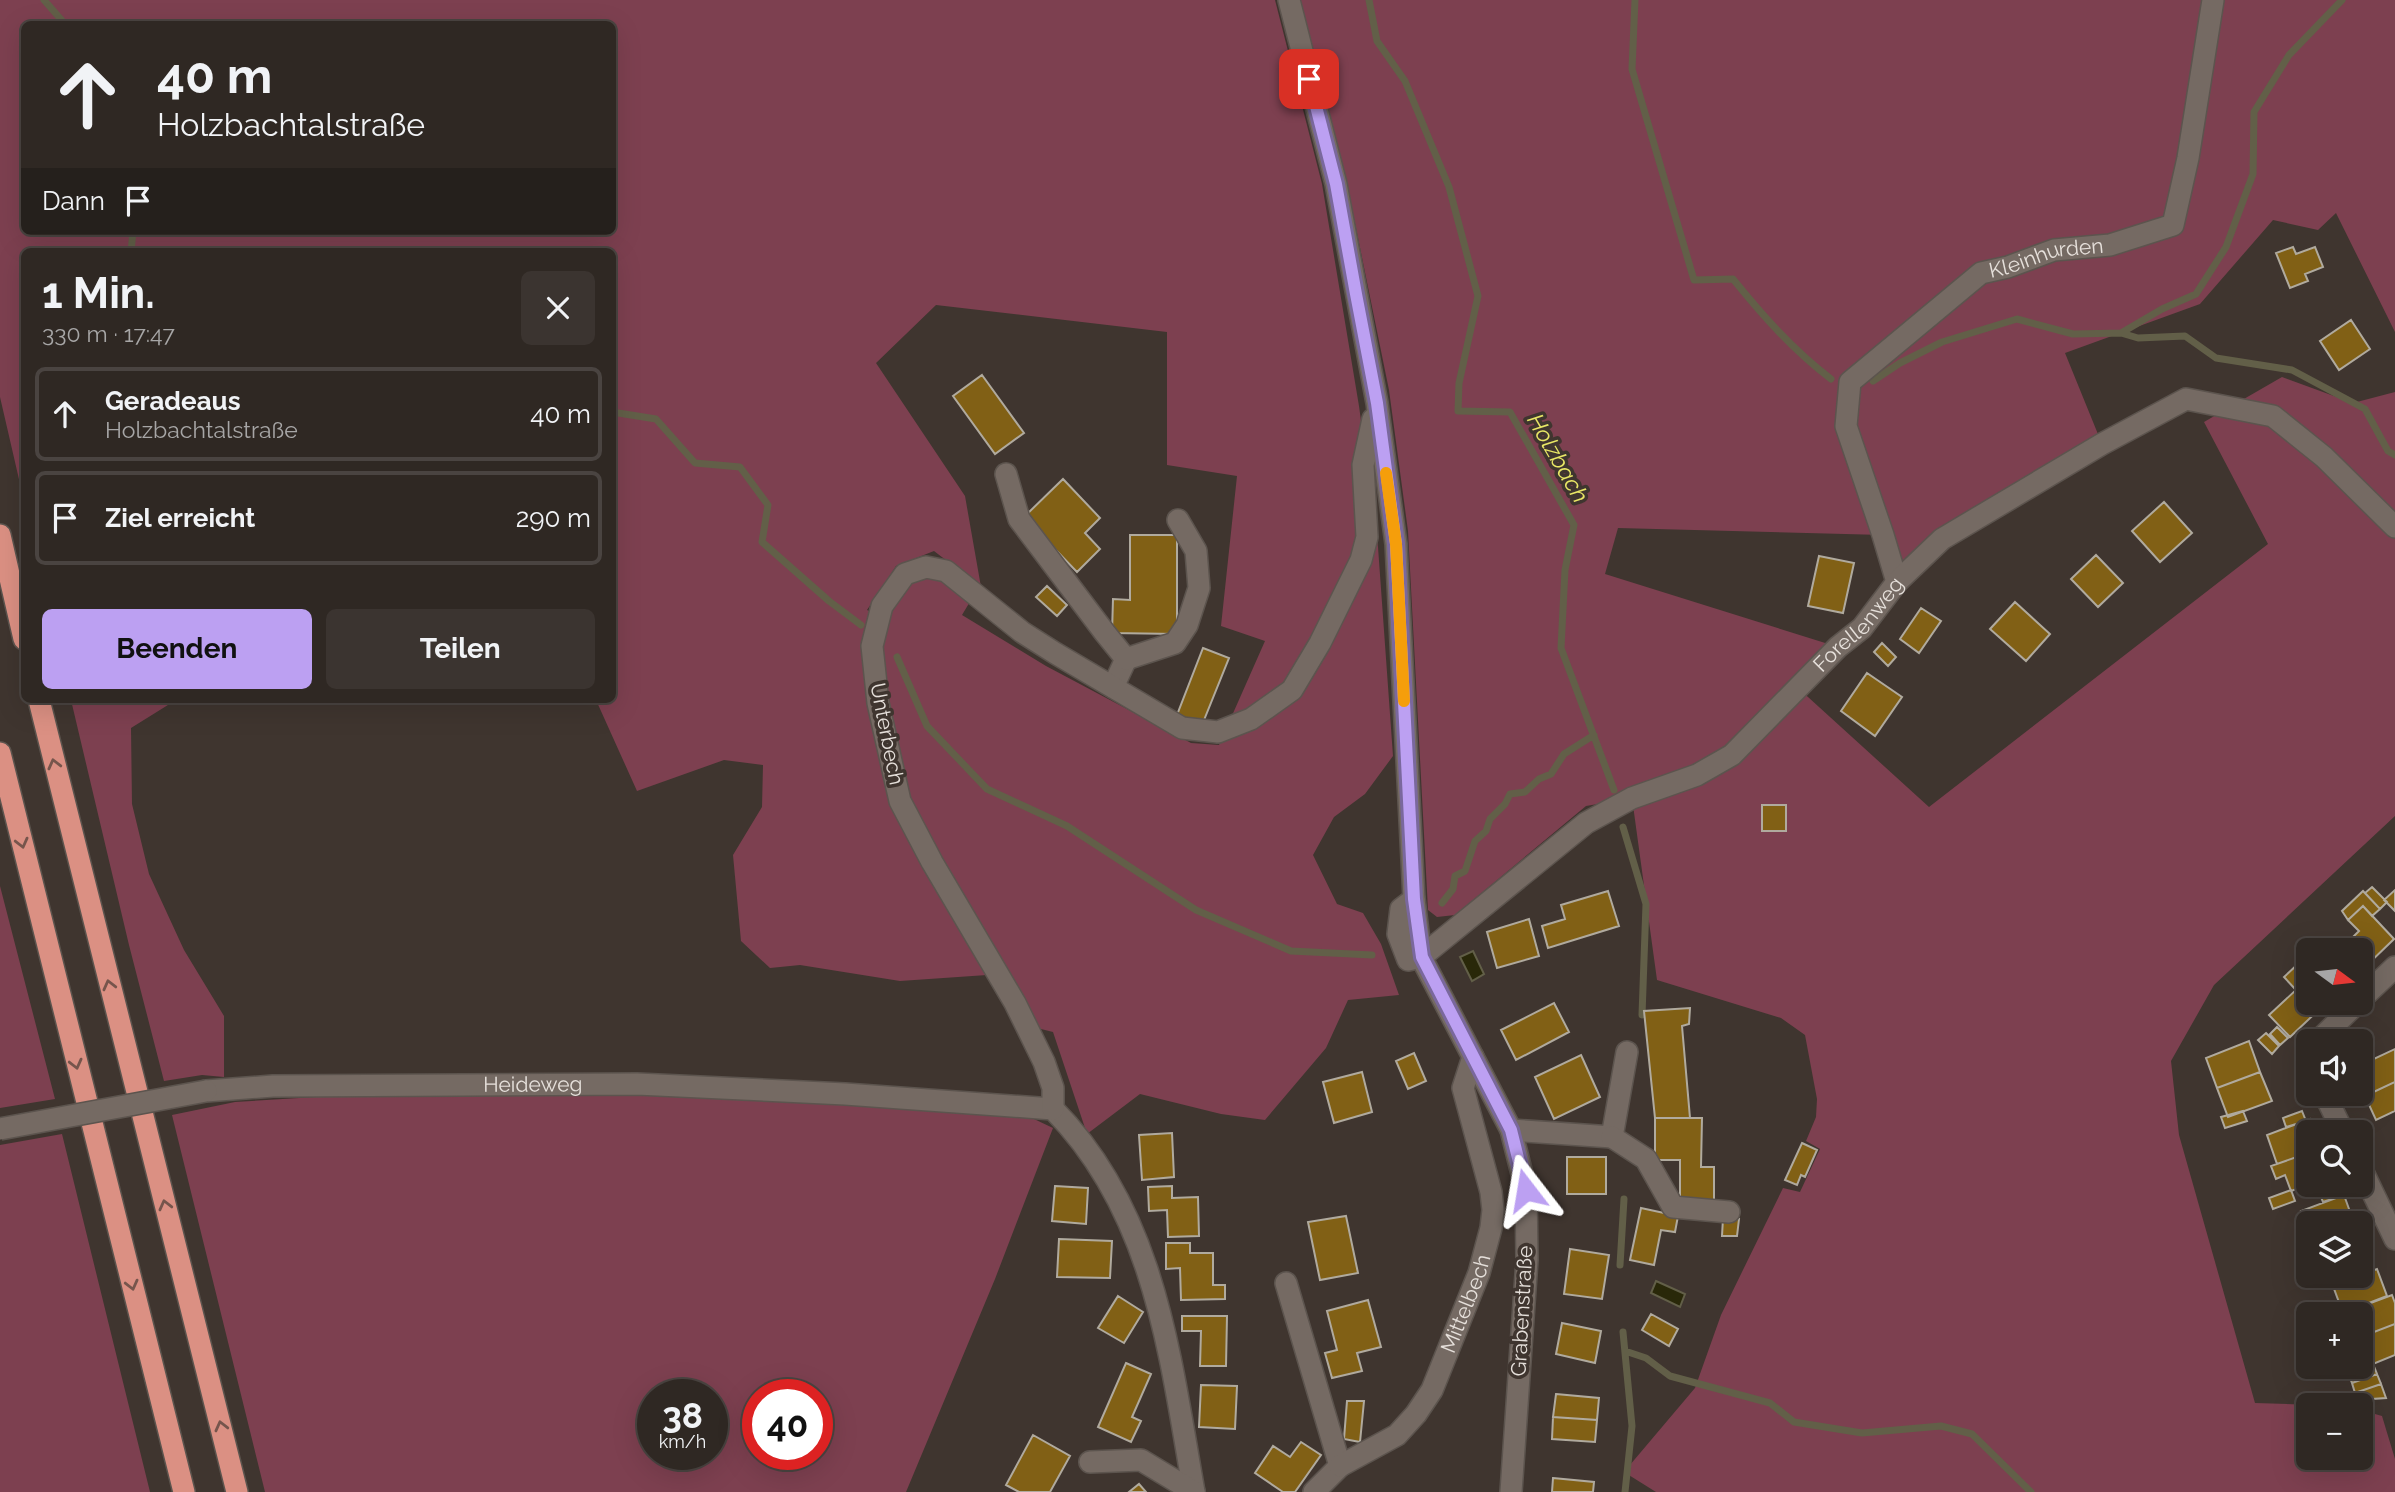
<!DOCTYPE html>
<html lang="de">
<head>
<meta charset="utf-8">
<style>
	:root { --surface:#2f2823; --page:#3b3430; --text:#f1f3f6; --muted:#a7a6a6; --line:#4a4441; --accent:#bca0f2 }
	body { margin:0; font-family:Raleway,sans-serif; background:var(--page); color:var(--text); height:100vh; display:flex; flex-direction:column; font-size:26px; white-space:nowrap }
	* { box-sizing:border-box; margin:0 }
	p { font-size:23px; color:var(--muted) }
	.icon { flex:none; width:38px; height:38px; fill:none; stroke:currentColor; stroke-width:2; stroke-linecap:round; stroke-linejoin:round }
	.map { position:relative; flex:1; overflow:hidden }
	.details { position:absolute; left:21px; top:248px; width:595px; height:455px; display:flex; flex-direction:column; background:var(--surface); border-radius:10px; box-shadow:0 7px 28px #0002,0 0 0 2px var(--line) }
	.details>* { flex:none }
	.top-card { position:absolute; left:21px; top:21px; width:595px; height:214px; border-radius:10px; box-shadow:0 7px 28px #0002,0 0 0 2px var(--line); background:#2f2823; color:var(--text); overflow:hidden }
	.needle { width:46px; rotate:105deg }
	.fabs { position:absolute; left:2296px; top:938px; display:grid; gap:14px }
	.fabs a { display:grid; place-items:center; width:77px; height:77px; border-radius:10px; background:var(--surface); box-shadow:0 7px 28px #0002,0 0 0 2px var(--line); font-size:35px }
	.speed { position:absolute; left:637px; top:1379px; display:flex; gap:14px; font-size:35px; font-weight:700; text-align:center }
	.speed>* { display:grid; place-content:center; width:91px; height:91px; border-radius:50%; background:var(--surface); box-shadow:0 7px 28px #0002,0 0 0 2px var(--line); line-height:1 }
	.speed small { font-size:18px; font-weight:400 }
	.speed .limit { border:10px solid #d22; background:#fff; color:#111 }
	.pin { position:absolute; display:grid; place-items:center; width:60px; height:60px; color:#fff; margin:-30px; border-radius:14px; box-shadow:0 4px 10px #0006 }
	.me { position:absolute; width:77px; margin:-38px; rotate:346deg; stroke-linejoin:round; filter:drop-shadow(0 0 5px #0008) }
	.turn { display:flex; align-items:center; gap:24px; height:147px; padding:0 21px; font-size:32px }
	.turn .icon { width:91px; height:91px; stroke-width:2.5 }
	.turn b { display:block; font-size:49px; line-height:60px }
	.then { display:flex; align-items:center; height:66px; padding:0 21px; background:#0003; gap:14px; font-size:26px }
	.round { display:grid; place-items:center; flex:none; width:74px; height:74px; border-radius:10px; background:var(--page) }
	.head { display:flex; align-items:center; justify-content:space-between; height:119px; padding:0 21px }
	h1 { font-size:42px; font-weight:700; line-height:52px }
	.button { display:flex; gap:14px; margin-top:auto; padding:14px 21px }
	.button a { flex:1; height:80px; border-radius:10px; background:var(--accent); color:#111; font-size:28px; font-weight:700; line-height:80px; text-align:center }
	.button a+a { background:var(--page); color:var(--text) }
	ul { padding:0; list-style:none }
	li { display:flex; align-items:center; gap:21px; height:94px; margin:0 14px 10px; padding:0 7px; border:4px solid var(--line); border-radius:10px }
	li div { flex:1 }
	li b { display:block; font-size:26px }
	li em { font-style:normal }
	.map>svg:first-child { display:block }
	.green { fill:#7d4050; fill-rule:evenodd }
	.water { fill:#292809; stroke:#625f48; stroke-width:2 }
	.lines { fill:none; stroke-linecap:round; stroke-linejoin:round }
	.stream { stroke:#625f48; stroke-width:7 }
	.building { fill:#816015; stroke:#b0aa9e; stroke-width:2 }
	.minor-casing { stroke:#5c544e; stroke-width:24 }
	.highway-casing { stroke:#5c544e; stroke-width:24 }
	.minor { stroke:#756a63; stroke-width:21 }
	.highway { stroke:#db9083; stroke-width:21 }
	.minor-bridge-casing { stroke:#5c544e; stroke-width:24; stroke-linecap:butt }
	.minor-bridge { stroke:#756a63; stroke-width:21 }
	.oneway { stroke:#76554c }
	.route-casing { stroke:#7a689d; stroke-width:18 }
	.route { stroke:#bca0f2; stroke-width:12 }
	.slow { stroke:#f59e0b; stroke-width:12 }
	.labels { text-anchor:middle; stroke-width:7; stroke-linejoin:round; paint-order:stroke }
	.street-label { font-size:21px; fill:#e6e0db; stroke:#3f352f }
	.water-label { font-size:23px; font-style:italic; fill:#e9e766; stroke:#3f352f }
</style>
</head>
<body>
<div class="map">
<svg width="2395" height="1492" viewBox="0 0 2395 1492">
	<rect width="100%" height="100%" fill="#3f352f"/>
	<!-- green -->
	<path class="green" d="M 0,0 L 1275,0 L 1322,184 L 1359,406 L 1378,547 L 1393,756 L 1365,794 L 1334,817 L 1313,855 L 1337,904 L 1363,913 L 1381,944 L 1399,995 L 1348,1000 L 1326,1048 L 1265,1120 L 1221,1114 L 1140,1094 L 1087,1134 L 1053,1032 L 1013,1022 L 987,975 L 900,981 L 800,965 L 770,968 L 741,941 L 733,855 L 762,807 L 763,765 L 724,760 L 637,791 L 596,700 L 612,700 L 612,252 L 24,252 L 24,501 L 0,397 ZM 24,24 L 612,24 L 612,231 L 24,231 ZM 936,305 L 1167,332 L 1167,465 L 1237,476 L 1221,626 L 1265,641 L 1219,745 L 1191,743 L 1046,666 L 962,615 L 971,600 C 962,594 949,581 938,578 C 910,572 898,598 884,618 L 867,610 L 896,566 L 934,551 L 981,587 L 965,496 L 876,363 Z
		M 1300,0 L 2395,0 L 2395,332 L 2336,213 L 2318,230 L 2273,220 L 2200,304 L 2065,353 L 2102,444 L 1897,582 L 1883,535 L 1618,528 L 1605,574 L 1838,647 L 1797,687 L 1929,807 L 2268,544 L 2204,422 L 2282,377 L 2353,403 L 2395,392 L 2395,816 L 2214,985 L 2171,1061 L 2179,1135 L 2255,1403 L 2314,1405 L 2308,1405 L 2308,1458 L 2361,1458 L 2361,1410 L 2382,1416 L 2395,1459 L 2395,1492 L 1656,1492 L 1624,1472 L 1695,1388 L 1721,1315 L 1783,1188 L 1800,1192 L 1820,1149 L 1806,1141 L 1816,1117 L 1817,1099 L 1805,1035 L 1781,1018 L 1657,980 L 1632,798 L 1586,806 L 1455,915 L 1437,917 L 1428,910 L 1408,531 L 1389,390 L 1347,184 Z
		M 71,700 L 176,700 L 131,728 L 132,804 L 149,874 L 184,950 L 224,1016 L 224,1077 L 202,1075 L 164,1081 L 129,945 Z
		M 0,886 L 55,1099 L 0,1108 Z
		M 622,1094 L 736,1095 L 976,1111 L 1034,1119 L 1053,1128 L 995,1279 L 906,1492 L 265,1492 L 172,1115 L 235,1102 L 316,1097 ZM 653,1395 L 712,1395 L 712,1454 L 653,1454 ZM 758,1395 L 817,1395 L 817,1454 L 758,1454 Z
		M 62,1134 L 150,1492 L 0,1492 L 0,1145 Z"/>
	<!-- water -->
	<path class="water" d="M 1473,951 L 1484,974 L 1472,981 L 1460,957 Z
		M 1656,1281 L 1685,1294 L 1680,1307 L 1651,1293 Z"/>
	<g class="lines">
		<!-- stream -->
		<path class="stream" d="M 44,0 L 65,24
			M 1369,0 L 1377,41 L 1405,81 L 1449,187 L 1478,296 L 1459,383 L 1458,411 L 1510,412 L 1574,525 L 1565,570 L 1561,648 L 1614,790
			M 1635,0 L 1632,69 L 1694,280 L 1733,279 C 1763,316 1793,350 1831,379
			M 131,252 L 133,231
			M 2121,333 L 2162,309 L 2196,294 L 2226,247 L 2253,174 L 2254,112 L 2289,55 L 2342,0
			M 1873,381 L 1900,363 L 1942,342 L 2017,319 L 2073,334 L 2121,333 L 2138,338 L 2185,336 L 2216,358 L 2292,370 L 2365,409 L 2388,451 L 2395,455
			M 612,412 L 656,419 L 695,463 L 740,467 L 768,505 L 762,542 L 829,601 L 861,625
			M 897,657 L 927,726 L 987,789 L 1067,826 L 1196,910 L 1291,951 L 1372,955
			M 1623,827 L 1646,904 L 1642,1015
			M 1442,903 L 1453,889 L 1455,876 L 1465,871 L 1475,841 L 1486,831 L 1490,819 L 1505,804 L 1510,794 L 1525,792 L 1539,779 L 1551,774 L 1564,754 L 1594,735
			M 1620,1265 L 1624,1199
			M 1623,1332 L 1632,1426 L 1625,1492
			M 1625,1351 L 1646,1358 L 1670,1376 L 1770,1403 L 1794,1422 L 1862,1433 L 1941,1426 L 1972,1434 L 2031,1492"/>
	</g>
	<!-- building -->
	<path class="building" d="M 2293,247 L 2296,254 L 2315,247 L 2323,267 L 2305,274 L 2308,281 L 2290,288 L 2276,253 Z
		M 2351,320 L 2370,349 L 2339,370 L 2320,341 Z
		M 982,375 L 1024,433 L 995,454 L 953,396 Z
		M 1063,479 L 1100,518 L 1085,533 L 1100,549 L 1077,572 L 1024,517 Z
		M 2164,502 L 2192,533 L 2160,562 L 2132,531 Z
		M 1130,535 L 1177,535 L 1177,634 L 1112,633 L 1113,599 L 1130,600 Z
		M 2096,555 L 2123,583 L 2098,607 L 2071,579 Z
		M 1819,556 L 1854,563 L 1843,613 L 1808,606 Z
		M 1047,586 L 1067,605 L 1057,616 L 1036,597 Z
		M 2015,602 L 2050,634 L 2026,661 L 1990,629 Z
		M 1921,608 L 1941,621 L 1919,653 L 1900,639 Z
		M 1882,643 L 1896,657 L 1888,666 L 1874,652 Z
		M 1203,648 L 1229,658 L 1202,725 L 1177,715 Z
		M 1867,673 L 1902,697 L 1875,736 L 1841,711 Z
		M 1762,805 L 1786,805 L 1786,831 L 1762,831 Z
		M 2372,887 L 2387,902 L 2380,909 L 2365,893 Z
		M 2395,890 L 2395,911 L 2384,900 Z
		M 1608,891 L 1619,926 L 1548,948 L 1542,926 L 1565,919 L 1561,905 Z
		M 2363,891 L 2380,909 L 2372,916 L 2363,906 L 2348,920 L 2342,911 Z
		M 2363,906 L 2394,939 L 2361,971 L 2361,950 L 2340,950 L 2359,931 L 2348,920 Z
		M 1529,919 L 1539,956 L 1497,968 L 1487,932 Z
		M 2298,964 L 2308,974 L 2308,1003 L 2326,1003 L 2290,1037 L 2269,1015 L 2296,990 L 2284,977 Z
		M 1554,1003 L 1569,1032 L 1516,1060 L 1501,1030 Z
		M 1690,1008 L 1689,1024 L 1682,1026 L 1690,1118 L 1655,1118 L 1644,1011 Z
		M 2277,1027 L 2288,1038 L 2280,1045 L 2270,1034 Z
		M 2356,1031 L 2370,1046 L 2361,1055 L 2361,1041 L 2345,1041 Z
		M 2266,1033 L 2279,1046 L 2272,1054 L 2258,1040 Z
		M 2249,1041 L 2260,1072 L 2217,1088 L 2206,1058 Z
		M 2395,1049 L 2395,1082 L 2365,1096 L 2361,1087 L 2361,1065 Z
		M 1414,1053 L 1426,1081 L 1408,1089 L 1396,1061 Z
		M 1581,1055 L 1600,1097 L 1554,1119 L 1535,1077 Z
		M 1362,1072 L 1372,1112 L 1334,1123 L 1323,1082 Z
		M 2260,1072 L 2272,1101 L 2228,1117 L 2217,1088 Z
		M 2395,1082 L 2395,1111 L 2376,1120 L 2365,1096 Z
		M 2243,1111 L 2247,1121 L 2225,1128 L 2221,1117 Z
		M 2302,1111 L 2306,1121 L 2286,1127 L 2283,1118 Z
		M 1655,1118 L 1702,1118 L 1701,1167 L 1714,1167 L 1714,1202 L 1680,1201 L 1680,1160 L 1655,1160 Z
		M 2310,1119 L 2315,1132 L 2308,1132 L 2308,1153 L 2277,1164 L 2267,1135 Z
		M 1172,1133 L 1174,1177 L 1142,1180 L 1139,1135 Z
		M 1802,1143 L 1817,1150 L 1805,1177 L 1801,1175 L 1797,1185 L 1785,1180 Z
		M 2308,1153 L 2308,1185 L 2291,1191 L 2285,1175 L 2276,1179 L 2271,1166 Z
		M 1567,1157 L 1606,1157 L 1606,1194 L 1567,1194 Z
		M 2340,1185 L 2344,1195 L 2323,1202 L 2319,1192 Z
		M 1055,1186 L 1088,1188 L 1086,1224 L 1052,1221 Z
		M 1172,1186 L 1172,1198 L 1198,1197 L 1199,1236 L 1168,1237 L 1167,1210 L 1149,1211 L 1148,1187 Z
		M 2291,1190 L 2295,1201 L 2273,1209 L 2269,1198 Z
		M 2344,1195 L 2354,1223 L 2308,1223 L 2308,1231 L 2301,1211 Z
		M 1641,1208 L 1678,1216 L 1675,1232 L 1661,1230 L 1654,1265 L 1630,1260 Z
		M 1346,1216 L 1358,1273 L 1320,1280 L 1308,1222 Z
		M 1723,1218 L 1739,1219 L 1737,1236 L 1722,1236 Z
		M 1059,1239 L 1112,1241 L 1110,1278 L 1057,1277 Z
		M 1166,1243 L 1190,1243 L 1190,1253 L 1213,1253 L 1213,1285 L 1225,1285 L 1225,1299 L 1181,1300 L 1180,1268 L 1166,1269 Z
		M 1570,1249 L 1609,1255 L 1602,1299 L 1564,1294 Z
		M 2365,1252 L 2368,1262 L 2361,1264 L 2361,1254 Z
		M 2377,1269 L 2387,1296 L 2343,1313 L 2333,1286 Z
		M 2392,1295 L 2395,1303 L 2395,1324 L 2361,1337 L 2361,1314 L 2350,1314 L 2349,1311 Z
		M 1118,1296 L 1143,1312 L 1124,1343 L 1098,1328 Z
		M 1368,1300 L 1381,1347 L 1357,1353 L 1362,1371 L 1332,1378 L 1325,1353 L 1337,1350 L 1327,1311 Z
		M 1651,1314 L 1678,1329 L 1669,1346 L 1642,1330 Z
		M 1182,1316 L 1227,1316 L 1226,1366 L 1200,1366 L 1201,1331 L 1182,1331 Z
		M 1562,1323 L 1601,1331 L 1595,1363 L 1556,1354 Z
		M 2395,1324 L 2395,1355 L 2373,1364 L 2363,1336 Z
		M 1126,1363 L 1151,1374 L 1132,1417 L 1141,1421 L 1131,1442 L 1098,1427 Z
		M 2373,1364 L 2377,1374 L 2352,1383 L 2348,1373 Z
		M 2377,1374 L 2381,1384 L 2355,1393 L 2352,1383 Z
		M 2381,1384 L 2386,1398 L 2357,1400 L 2355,1393 Z
		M 1201,1385 L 1237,1386 L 1235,1429 L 1199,1427 Z
		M 1556,1394 L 1599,1398 L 1597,1420 L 1553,1417 Z
		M 1347,1401 L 1364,1401 L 1360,1442 L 1344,1439 Z
		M 1553,1417 L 1597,1420 L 1595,1442 L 1552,1439 Z
		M 1033,1435 L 1070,1456 L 1050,1492 L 1019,1492 L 1006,1485 Z
		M 1301,1442 L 1321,1455 L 1295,1492 L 1283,1492 L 1255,1473 L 1273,1446 L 1290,1457 Z
		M 1553,1478 L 1594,1482 L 1593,1492 L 1552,1492 Z
		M 1139,1484 L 1146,1492 L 1129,1492 Z"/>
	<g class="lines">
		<defs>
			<g id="minor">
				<path d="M 1289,0 L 1336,184 L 1377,403 L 1396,544 L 1414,899 L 1421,957 L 1511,1130 L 1526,1190 L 1527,1260 L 1511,1492"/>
				<path d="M 1006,474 L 1019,519 L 1105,633 L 1126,659 L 1113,687"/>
				<path id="s1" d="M 1897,582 L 1883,535 L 1846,426 L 1850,382 L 1981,273 L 2008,267 L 2054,250 L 2110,245 L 2173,225 L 2188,158 L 2213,0"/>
				<path d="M 1126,659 L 1175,643 L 1187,625 L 1199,588 L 1196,551 L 1178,520"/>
				<path id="s2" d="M 1414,899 L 1401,909 L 1398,934 L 1408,960 L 1421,957 L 1586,823 L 1632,798 L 1697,775 L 1732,755 L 1838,647 L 1862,628 L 1897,582 L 1942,539 L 2102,444 L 2186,399 L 2273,416 L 2324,457 L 2395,527"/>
				<path d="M 2361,999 L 2395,967"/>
				<path d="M 2318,1041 L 2357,1003"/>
				<path d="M 2308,1066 L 2306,1074 L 2308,1076"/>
				<path id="s3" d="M 206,1091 L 273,1086 L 637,1084 L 845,1094 L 1053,1109 C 1155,1212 1170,1356 1194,1492"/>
				<path d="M 2322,1094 L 2328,1101 L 2343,1132"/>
				<path d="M 1053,1109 L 1053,1088 L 1044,1062 L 1015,1003 L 932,862 L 900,801 L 878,703 L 872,646 L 882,606 L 905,574 L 926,567 L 946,571 L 1022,632 L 1055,653 L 1182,728 L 1218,732 L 1251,719 L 1292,690 L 1320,643 L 1361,560 L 1367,537 L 1363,465 L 1373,419"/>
				<path d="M 1511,1130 L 1612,1137 L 1627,1052"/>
				<path d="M 1612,1137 L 1646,1159 L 1673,1207 L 1729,1212"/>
				<path d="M 2361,1168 L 2395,1239"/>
				<path d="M 1286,1283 L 1340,1466 L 1314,1492"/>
				<path d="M 1090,1462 L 1141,1460 L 1194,1492"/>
				<path id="s4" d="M 1340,1466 L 1397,1435 L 1416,1414 L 1432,1390 L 1479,1273 L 1491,1228 L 1493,1210 L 1491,1192 L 1463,1088 L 1473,1057"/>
			</g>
			<path id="highway" d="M 0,535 L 24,639
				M 39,700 L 237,1492
				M 0,753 L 184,1492"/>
		</defs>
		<!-- minor casing -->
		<use href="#minor" class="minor-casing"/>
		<!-- highway casing -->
		<use href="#highway" class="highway-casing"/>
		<!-- minor -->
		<use href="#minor" class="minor"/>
		<!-- highway -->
		<use href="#highway" class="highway"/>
		<defs>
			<path id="minor-bridge" d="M 0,1129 L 206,1091"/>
		</defs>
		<!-- minor-bridge casing -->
		<use href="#minor-bridge" class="minor-bridge-casing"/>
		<!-- minor-bridge -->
		<use href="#minor-bridge" class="minor-bridge"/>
	</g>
	<!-- one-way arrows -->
	<defs><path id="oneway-chevron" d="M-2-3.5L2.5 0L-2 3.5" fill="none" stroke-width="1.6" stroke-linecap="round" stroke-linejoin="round" transform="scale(1.75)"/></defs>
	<g class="oneway">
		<use href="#oneway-chevron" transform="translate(54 764) rotate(-104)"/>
		<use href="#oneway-chevron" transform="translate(22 843) rotate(76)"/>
		<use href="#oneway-chevron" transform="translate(109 985) rotate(-104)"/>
		<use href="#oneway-chevron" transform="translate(76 1064) rotate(76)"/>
		<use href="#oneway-chevron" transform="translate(165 1205) rotate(-104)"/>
		<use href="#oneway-chevron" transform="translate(132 1285) rotate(76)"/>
		<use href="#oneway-chevron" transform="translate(221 1426) rotate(-104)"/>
	</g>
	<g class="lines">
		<defs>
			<path id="route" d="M 1309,79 L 1336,184 L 1356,294 L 1377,403 L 1396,544 L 1414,899 L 1422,957 L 1511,1130 L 1526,1190"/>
		</defs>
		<!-- route casing -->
		<use href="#route" class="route-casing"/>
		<!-- route -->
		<use href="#route" class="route"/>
		<!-- slow -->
		<path class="slow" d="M 1386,473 L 1396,544 L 1404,701"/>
	</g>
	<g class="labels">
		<!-- street labels -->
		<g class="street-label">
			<text dy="7" stroke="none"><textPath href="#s1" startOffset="446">Kleinhurden</textPath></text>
			<text dy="7" stroke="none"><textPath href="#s2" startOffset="639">Forellenweg</textPath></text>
			<text transform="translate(887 734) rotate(79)" y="7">Unterbech</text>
			<text dy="7" stroke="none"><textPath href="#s3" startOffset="327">Heideweg</textPath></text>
			<text dy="7" stroke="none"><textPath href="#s4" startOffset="215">Mittelbech</textPath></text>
			<text transform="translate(1522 1311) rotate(-87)" y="7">Grabenstraße</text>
		</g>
		<!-- water labels -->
		<g class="water-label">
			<text transform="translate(1558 458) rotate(60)" y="8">Holzbach</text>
		</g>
	</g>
</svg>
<div class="fabs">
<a><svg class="needle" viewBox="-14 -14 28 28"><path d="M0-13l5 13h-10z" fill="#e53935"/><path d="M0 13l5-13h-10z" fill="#a7a6a6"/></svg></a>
<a><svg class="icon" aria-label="sound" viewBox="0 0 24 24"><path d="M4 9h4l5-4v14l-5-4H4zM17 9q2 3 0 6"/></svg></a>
<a><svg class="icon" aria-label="search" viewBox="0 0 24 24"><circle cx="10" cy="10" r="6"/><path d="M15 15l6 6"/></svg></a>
<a><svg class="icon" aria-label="layers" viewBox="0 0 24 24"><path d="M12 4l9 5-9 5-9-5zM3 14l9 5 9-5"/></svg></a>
<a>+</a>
<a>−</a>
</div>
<div class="speed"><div>38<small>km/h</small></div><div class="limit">40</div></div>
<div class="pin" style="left:1309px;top:79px;background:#d93025"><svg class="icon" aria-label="arrive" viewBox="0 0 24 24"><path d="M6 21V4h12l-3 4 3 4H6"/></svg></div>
<svg class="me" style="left:1526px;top:1190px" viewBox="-20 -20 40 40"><path d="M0-17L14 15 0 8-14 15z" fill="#bca0f2" stroke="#fff" stroke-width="4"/></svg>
<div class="top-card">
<div class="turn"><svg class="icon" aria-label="ahead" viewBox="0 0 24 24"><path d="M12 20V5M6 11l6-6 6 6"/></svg><div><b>40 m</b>Holzbachtalstraße</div></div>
<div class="then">Dann<svg class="icon" aria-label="arrive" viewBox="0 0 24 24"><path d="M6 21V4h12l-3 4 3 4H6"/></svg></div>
</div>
<section class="details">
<div class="head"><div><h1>1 Min.</h1><p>330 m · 17:47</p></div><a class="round"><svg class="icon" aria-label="close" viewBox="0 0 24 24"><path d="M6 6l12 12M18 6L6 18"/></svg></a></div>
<ul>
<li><svg class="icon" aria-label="ahead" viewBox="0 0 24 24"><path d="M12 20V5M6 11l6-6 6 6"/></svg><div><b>Geradeaus</b><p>Holzbachtalstraße</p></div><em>40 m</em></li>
<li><svg class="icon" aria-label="arrive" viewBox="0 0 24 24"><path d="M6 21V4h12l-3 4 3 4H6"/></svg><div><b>Ziel erreicht</b></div><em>290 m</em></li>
</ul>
<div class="button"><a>Beenden</a><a>Teilen</a></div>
</section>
</div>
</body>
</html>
